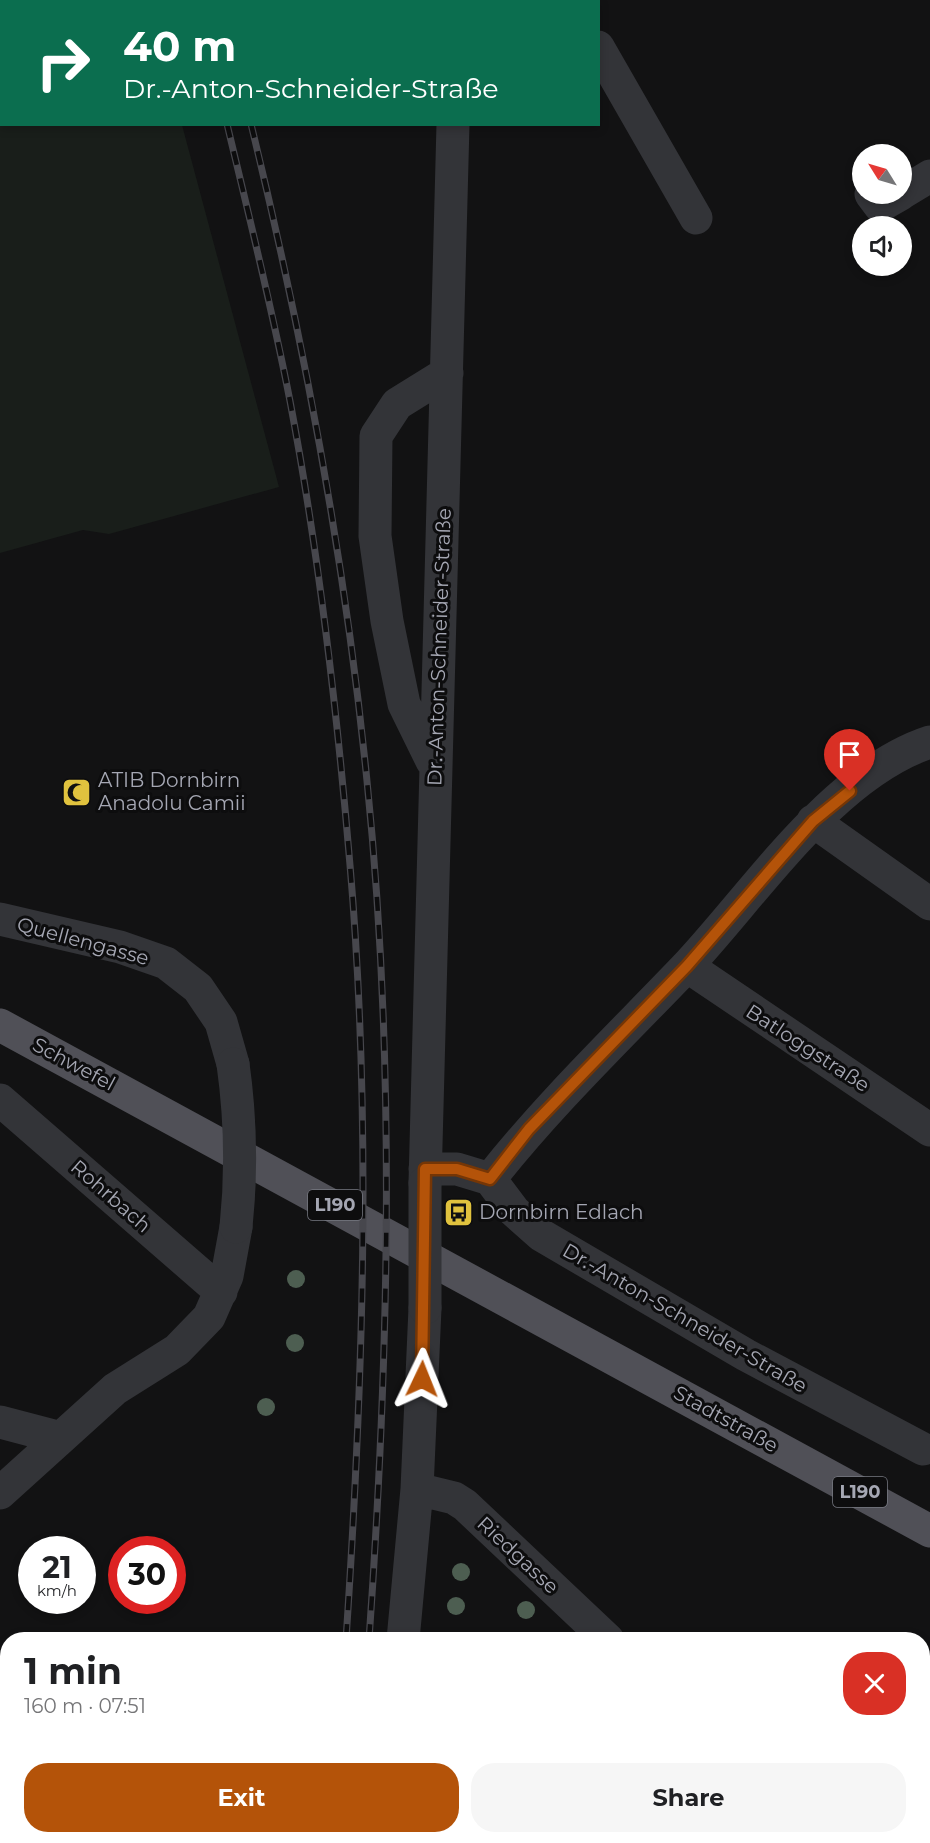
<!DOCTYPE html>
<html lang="en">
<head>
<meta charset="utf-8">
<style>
	:root { --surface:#fff; --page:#f6f6f6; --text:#202124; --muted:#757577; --accent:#b45309 }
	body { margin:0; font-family:Montserrat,sans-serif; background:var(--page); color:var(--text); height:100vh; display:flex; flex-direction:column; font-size:22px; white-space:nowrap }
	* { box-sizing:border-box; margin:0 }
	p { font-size:20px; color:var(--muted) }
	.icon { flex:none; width:33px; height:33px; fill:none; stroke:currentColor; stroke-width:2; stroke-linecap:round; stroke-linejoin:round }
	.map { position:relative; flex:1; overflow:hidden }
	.details { position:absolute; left:0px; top:1632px; width:930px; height:212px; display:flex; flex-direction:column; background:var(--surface); border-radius:24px 24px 0 0; box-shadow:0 3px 9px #0003 }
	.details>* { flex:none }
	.guide { position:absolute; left:0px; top:0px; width:600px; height:126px; box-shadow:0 3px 9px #0003; background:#0b6e4f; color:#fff; overflow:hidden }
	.needle { width:39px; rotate:307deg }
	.controls { position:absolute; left:852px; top:144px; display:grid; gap:12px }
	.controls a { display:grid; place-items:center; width:60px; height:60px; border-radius:50%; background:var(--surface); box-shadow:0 3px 9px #0003; font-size:30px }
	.speed { position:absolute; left:18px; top:1536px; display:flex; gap:12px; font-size:30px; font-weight:700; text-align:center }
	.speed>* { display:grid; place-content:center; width:78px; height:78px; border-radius:50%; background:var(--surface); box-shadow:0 3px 9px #0003; line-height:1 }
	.speed small { font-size:15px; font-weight:400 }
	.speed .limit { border:9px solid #d22; background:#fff; color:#111 }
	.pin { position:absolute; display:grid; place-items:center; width:51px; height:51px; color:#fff; margin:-62px -26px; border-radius:50% 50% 50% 0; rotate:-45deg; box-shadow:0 0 6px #0007 }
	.pin .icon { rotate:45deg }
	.me { position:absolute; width:66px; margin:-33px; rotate:2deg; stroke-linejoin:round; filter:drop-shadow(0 0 4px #0008) }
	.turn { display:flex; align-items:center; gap:21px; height:126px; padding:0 24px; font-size:27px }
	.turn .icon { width:78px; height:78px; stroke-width:2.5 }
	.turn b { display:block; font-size:42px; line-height:51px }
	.round { display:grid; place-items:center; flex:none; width:63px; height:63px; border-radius:24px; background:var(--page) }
	.head { display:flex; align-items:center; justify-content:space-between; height:102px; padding:0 24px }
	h1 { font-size:36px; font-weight:700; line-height:45px }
	.button { display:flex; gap:12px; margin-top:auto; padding:12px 24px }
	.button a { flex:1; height:69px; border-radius:24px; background:var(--accent); color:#fff; font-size:24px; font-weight:700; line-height:69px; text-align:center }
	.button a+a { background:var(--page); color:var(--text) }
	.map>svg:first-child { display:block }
	.green { fill:#191e1a }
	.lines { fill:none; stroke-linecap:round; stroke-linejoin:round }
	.minor { stroke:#333438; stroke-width:33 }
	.major { stroke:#505057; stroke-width:33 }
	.rail-casing { stroke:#47474d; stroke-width:7 }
	.rail { stroke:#0d0d0e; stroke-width:4.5; stroke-dasharray:14; stroke-linecap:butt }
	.minor-bridge { stroke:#333438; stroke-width:33 }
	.tree { fill:#4d5e51 }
	.route-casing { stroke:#753606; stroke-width:15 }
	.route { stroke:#b45309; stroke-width:10 }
	.labels { text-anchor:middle; stroke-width:6; stroke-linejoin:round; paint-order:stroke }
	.shield { fill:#0d0d0e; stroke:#777982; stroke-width:1.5 }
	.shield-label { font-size:18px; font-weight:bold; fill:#a5a7b3 }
	.street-label { font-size:20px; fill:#a5a7b3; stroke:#0d0d0e }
	.poi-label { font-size:20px; fill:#a5a7b3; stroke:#0d0d0e; text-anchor:start }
</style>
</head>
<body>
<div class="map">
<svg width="930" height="1843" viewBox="0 0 930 1843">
	<rect width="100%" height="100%" fill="#121213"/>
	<!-- green -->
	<path class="green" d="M 0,0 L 145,0 L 2,2 L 2,124 L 182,125 L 279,487 L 109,534 L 83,530 L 0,553 Z"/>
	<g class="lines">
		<!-- minor -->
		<path class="minor" d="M 571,0 L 572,2
			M 457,2 L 457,0
			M 598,47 L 696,218
			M 902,193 L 930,176
			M 871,194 L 880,206 L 901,194
			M 432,761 L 404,704 L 387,621 L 375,536 L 376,436 L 397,404 L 447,373
			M 813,821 L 930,904
			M 0,919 L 120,947 L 166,963 L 198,988 L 221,1022 L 233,1064
			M 687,966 L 930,1130
			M 0,1100 L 221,1292
			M 425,1169 L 457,1169 L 490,1179 L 514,1211 L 541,1235 L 746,1355 L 923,1449
			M 490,1179 C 549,1104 618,1038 685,968 C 754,895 832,774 930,742
			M 425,1183 L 453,124
			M 0,1422 L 61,1438
			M 417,1489 L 454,1498 L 465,1505 L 608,1640
			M 0,1493 L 115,1389 L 177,1350 L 209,1317 L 227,1276 L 236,1227
			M 403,1640 L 417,1489 L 425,1308
			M 832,1836 L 841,1843
			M 385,1843 L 385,1836"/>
		<!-- major -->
		<path class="major" d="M 0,1025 L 930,1531"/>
		<defs>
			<path id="rail" d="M 192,0 L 193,2
				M 217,0 L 217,2
				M 227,124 C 249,216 272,308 290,401 C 319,554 337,710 350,865 C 372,1122 363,1383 346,1640
				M 251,124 C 304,341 345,559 367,781 C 396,1066 389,1354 369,1640
				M 326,1843 L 327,1836
				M 349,1843 L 349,1836"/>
		</defs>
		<!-- rail casing -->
		<use href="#rail" class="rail-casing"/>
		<!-- rail -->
		<use href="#rail" class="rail"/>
		<!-- minor-bridge -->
		<path class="minor-bridge" d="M 233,1064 C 241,1121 242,1170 236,1227
			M 425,1308 L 425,1183"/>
	</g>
	<!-- trees -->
	<g class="tree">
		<circle cx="296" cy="1279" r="9"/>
		<circle cx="295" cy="1343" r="9"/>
		<circle cx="266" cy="1407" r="9"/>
		<circle cx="461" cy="1572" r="9"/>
		<circle cx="456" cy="1606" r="9"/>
		<circle cx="526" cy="1610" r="9"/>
	</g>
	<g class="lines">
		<defs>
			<path id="route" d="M 422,1379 L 425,1169 L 457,1169 L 490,1179 L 529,1129 L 687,966 L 813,821 L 850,791"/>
		</defs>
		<!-- route casing -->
		<use href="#route" class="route-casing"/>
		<!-- route -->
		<use href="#route" class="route"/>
	</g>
	<!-- icons -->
	<defs>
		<symbol id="mosque-square" viewBox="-11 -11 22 22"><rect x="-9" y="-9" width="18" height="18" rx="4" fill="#e0c23e" stroke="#0d0d0e"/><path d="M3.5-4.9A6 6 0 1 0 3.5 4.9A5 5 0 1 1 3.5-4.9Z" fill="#111"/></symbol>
		<symbol id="bus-square" viewBox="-11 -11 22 22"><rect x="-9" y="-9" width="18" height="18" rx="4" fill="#e0c23e" stroke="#0d0d0e"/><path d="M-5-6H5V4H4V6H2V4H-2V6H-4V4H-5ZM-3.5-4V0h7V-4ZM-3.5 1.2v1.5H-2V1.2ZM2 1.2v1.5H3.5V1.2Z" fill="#111"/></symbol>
	</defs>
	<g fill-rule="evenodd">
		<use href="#mosque-square" x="60" y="776" width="33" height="33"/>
		<use href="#bus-square" x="442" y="1196" width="33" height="33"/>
	</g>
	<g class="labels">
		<!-- shield labels -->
		<g class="shield">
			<rect x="308" y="1190" width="54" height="30" rx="4.5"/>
			<rect x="833" y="1477" width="54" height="30" rx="4.5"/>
		</g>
		<g class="shield-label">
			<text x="335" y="1211">L190</text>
			<text x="860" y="1498">L190</text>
		</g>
		<!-- street labels -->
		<g class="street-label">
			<text transform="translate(439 647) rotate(-88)" y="7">Dr.-Anton-Schneider-Straße</text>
			<text transform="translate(83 941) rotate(15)" y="7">Quellengasse</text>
			<text transform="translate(808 1048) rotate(33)" y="7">Batloggstraße</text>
			<text transform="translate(74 1064) rotate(28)" y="7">Schwefel</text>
			<text transform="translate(111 1196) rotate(41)" y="7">Rohrbach</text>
			<text transform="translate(685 1318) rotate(30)" y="7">Dr.-Anton-Schneider-Straße</text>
			<text transform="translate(726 1419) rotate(29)" y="7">Stadtstraße</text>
			<text transform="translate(518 1555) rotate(43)" y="7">Riedgasse</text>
		</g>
		<!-- poi labels -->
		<g class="poi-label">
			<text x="98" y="787">ATIB Dornbirn<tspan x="98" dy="23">Anadolu Camii</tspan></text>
			<text x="479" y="1219">Dornbirn Edlach</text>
		</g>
	</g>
</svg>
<div class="controls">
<a><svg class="needle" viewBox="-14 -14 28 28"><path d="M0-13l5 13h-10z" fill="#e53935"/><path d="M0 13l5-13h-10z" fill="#757577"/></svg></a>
<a><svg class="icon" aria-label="sound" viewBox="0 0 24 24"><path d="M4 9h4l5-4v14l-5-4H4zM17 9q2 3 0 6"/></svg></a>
</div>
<div class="speed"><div>21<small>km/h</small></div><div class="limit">30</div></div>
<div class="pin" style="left:850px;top:791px;background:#d93025"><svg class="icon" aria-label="arrive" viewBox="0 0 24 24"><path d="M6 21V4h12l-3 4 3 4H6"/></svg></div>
<svg class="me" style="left:422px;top:1379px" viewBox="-20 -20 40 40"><path d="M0-17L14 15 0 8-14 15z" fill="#b45309" stroke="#fff" stroke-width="4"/></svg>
<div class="guide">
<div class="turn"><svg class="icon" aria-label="right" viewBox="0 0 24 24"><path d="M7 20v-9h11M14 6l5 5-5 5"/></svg><div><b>40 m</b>Dr.-Anton-Schneider-Straße</div></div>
</div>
<section class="details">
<div class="head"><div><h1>1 min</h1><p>160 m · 07:51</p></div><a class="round" style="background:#d93025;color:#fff"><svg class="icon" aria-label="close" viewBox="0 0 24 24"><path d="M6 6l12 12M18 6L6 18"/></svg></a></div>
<div class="button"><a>Exit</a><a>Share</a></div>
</section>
</div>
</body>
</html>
